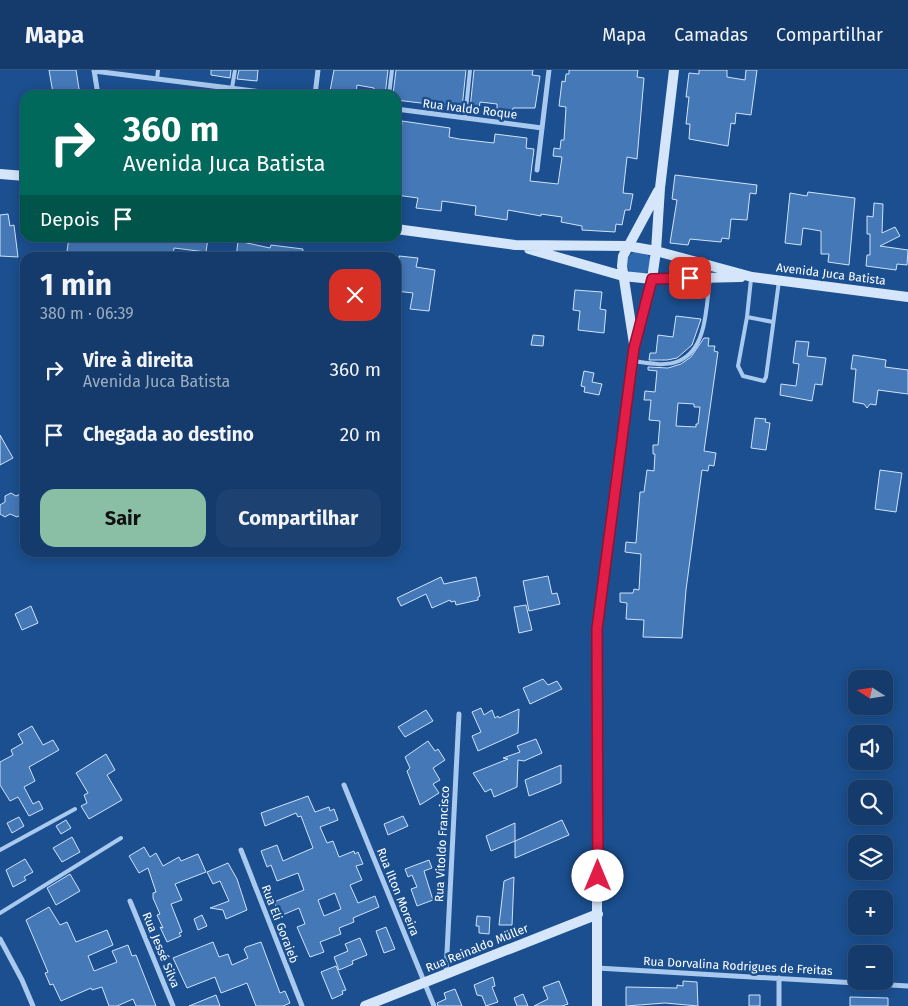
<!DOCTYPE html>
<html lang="pt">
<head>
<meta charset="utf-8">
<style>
	:root { --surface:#143b6b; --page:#1d4271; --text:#f1f3f6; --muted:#9dadc1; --line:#33557e; --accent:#8abfa5 }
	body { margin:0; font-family:"Fira Sans",sans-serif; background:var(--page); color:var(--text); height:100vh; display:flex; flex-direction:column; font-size:19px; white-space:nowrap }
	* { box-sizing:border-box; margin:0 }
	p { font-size:16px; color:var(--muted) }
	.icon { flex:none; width:28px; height:28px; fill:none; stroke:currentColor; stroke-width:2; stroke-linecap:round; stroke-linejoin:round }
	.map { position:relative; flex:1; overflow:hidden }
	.details { position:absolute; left:20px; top:182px; width:381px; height:305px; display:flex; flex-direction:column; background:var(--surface); border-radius:15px; box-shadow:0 2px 12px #0003,0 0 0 1px var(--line) }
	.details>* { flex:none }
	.top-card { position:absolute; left:20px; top:20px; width:381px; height:152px; border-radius:15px; box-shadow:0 2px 12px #0003,0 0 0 1px var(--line); background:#00695c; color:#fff; overflow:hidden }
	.needle { width:32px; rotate:282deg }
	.fabs { position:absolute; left:848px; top:600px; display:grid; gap:10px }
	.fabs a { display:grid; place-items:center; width:45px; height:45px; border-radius:10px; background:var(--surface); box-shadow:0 2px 12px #0003,0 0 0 1px var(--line); font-size:25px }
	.pin { position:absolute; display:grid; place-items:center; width:42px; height:42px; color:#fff; margin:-21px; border-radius:10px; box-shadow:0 2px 8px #0006 }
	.me { position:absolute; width:55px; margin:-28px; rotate:0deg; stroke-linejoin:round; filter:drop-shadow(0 0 4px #0008) }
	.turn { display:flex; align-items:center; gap:18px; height:105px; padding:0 20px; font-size:22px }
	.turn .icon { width:65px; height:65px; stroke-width:2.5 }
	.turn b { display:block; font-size:35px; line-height:42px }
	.then { display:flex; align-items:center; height:48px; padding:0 20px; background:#0003; gap:10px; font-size:19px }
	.round { display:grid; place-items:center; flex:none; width:52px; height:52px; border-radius:15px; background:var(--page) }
	.overview { display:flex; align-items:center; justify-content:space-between; height:85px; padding:0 20px }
	h1 { font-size:30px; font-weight:700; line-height:38px }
	.cta { display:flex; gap:10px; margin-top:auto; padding:10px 20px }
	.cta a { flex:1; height:58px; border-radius:15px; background:var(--accent); color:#111; font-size:20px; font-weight:700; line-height:58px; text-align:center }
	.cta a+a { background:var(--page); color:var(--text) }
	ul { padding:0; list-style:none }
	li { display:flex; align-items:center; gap:15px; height:65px; padding:0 20px }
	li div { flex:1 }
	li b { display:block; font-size:19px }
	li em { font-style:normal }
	header { display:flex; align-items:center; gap:30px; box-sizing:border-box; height:70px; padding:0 25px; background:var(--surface); border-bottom:1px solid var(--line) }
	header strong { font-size:24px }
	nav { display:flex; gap:28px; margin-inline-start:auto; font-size:18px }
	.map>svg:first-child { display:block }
	.green { fill:#2e69ad }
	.building { fill:#4478b7; stroke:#cfe3fa; fill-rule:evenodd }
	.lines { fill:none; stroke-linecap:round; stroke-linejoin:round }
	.lane { stroke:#a9c9ee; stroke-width:4 }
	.street { stroke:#a9c9ee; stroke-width:5 }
	.secondary { stroke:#d6e6fa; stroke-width:10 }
	.route-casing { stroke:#92132f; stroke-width:12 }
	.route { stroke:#e11d48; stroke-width:9 }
	.labels { text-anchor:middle; stroke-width:5; stroke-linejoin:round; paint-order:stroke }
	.street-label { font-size:12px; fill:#fff; stroke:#1b4f8f }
</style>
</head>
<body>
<header>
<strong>Mapa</strong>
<nav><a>Mapa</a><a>Camadas</a><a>Compartilhar</a></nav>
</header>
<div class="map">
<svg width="908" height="936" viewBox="0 0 908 936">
	<rect width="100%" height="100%" fill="#1b4f8f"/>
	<!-- green -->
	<path class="green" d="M627 193a12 12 0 1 1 24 0a12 12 0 1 1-24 0Z"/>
	<!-- building -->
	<path class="building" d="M 49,0 L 76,0 L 80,25 L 53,23 Z
		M 211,0 L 231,0 L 230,8 L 211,5 Z
		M 239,0 L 258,0 L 257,11 L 237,9 Z
		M 334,0 L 388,0 L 385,25 L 373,25 L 374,18 L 357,15 L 356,24 L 330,21 Z
		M 396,0 L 466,0 L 462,38 L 396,30 L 396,25 L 393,25 Z
		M 474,0 L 533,0 L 532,5 L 540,6 L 535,38 L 513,38 L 512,44 L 504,43 L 504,41 L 497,39 L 497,34 L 480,32 L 479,40 L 470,39 Z
		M 569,0 L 638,0 L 637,7 L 644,8 L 637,89 L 627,87 L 623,123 L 633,124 L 630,140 L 625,140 L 622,155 L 616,154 L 615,162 L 582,160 L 582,156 L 561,152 L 562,147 L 541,144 L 541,146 L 508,140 L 507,150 L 475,145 L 476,136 L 442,131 L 441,141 L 416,138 L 418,128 L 396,125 L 396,61 L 401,61 L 402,51 L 450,58 L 449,67 L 459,69 L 494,73 L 495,64 L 527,68 L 526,78 L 534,79 L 530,111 L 558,114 L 562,87 L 553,86 L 554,78 L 560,79 L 561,70 L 564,70 L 566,37 L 559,36 L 562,11 L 565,12 L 566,4 L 569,4 Z
		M 699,0 L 727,0 L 727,7 L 745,10 L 746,0 L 757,0 L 751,45 L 736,43 L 735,54 L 731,53 L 728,76 L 689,69 L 690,54 L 686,54 L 689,27 L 686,27 L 689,3 L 699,4 Z
		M 675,105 L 757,115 L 756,124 L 750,123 L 747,150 L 731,149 L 729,169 L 722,168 L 721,172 L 690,169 L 688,175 L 670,173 L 677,130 L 672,129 Z
		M 808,122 L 855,128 L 849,195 L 828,192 L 829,184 L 821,184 L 821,161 L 803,158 L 801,175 L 785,173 L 790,123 L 807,126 Z
		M 874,133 L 883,134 L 882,163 L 895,157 L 900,166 L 880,176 L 908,180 L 907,195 L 897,194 L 896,200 L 866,196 L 867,185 L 870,185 L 870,164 L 867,164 L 867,146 L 873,147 Z
		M 8,144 L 10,156 L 14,155 L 18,187 L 0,186 L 0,145 Z
		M 69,168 L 99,168 L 99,169 L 122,172 L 123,168 L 208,168 L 206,182 L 174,178 L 173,185 L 154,182 L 153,188 L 66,188 Z
		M 238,171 L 270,178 L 271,175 L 303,179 L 302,188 L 236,188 Z
		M 399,186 L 418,188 L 416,197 L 435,200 L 429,241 L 410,239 L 413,223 L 396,221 L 396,189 L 399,189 Z
		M 575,220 L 602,222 L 600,239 L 606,240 L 604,263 L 578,260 L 580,241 L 573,240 Z
		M 676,246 L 701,249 L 692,275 L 677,288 L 667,290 L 649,290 L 650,283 L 656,283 L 658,265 L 673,267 Z
		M 533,265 L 544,266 L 543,276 L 531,275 Z
		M 704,268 L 709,268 L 708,276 L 715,276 L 714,281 L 718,282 L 704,381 L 716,383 L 714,396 L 709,395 L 708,401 L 702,400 L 686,520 L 682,568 L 643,567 L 644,550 L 626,549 L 627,533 L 620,532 L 620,523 L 633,523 L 634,519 L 639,520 L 641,484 L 625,482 L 626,472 L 636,473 L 640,422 L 644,422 L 647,400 L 654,401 L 655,384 L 653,384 L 653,375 L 658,375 L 660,351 L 649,350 L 651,330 L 644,330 L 645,321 L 655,322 L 657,301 L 648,300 L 648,297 L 668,298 L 681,294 L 691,287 ZM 678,333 L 694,334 L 694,337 L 700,337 L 698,354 L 696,354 L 696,357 L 676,356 Z
		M 796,271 L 809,272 L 807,286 L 826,288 L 822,315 L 815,314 L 812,331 L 780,325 L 781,314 L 796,316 L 799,294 L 793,293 Z
		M 853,285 L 886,290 L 885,297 L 908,300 L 908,324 L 878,320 L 876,335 L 870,334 L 867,338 L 864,334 L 853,332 L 856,299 L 851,299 Z
		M 584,301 L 594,303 L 592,312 L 602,314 L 599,325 L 584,322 L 585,317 L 581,316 Z
		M 755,348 L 766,349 L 765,352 L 770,353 L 766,380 L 751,378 Z
		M 0,365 L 13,388 L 0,395 Z
		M 880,400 L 902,403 L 896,442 L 875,439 Z
		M 25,422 L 25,436 L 22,444 L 17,447 L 10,444 L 5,447 L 0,444 L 0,435 L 5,432 L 5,426 L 11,423 L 16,426 Z
		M 548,506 L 552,524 L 557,523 L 560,534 L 529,541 L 523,511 Z
		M 441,507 L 444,514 L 476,507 L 480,526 L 478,527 L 478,530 L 456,535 L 455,531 L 451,532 L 450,530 L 432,538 L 426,524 L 401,536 L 397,528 Z
		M 526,535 L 532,560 L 519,563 L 514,537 Z
		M 31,536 L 38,553 L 22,560 L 15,544 Z
		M 543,609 L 548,615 L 557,611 L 562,619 L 530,634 L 523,618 Z
		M 481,638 L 484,645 L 492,640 L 495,648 L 498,646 L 499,648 L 519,639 L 518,663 L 478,681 L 472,666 L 481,662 L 472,642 Z
		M 426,640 L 433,651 L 405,667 L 398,657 Z
		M 32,656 L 43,675 L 53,670 L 59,680 L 29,697 L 35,711 L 24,717 L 33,734 L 39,731 L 43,739 L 29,746 L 18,727 L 10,731 L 0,715 L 0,692 L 13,685 L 11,680 L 23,673 L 18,664 Z
		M 536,669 L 542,683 L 524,691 L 518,690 L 517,717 L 494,727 L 491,719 L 485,722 L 473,703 L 508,689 L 503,688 L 520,682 L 517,676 Z
		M 428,671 L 435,681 L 438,679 L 445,690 L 433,698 L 440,710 L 433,714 L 439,723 L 420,735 L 407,701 L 410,698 L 405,687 Z
		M 106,684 L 115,700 L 107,705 L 122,730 L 89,749 L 81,736 L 87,733 L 84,725 L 88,723 L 76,703 Z
		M 561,695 L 561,713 L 529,726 L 525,710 Z
		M 308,726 L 315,742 L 329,737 L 330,741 L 334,739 L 338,750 L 320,757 L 327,773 L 333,771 L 339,787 L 354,781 L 355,784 L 358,782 L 363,794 L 356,796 L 362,810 L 350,815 L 358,833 L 375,826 L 379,837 L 353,848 L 354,852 L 339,858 L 341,864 L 320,872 L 324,882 L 310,887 L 297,857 L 305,854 L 299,838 L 280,846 L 274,832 L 304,820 L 298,803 L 277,811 L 271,795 L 267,797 L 261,781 L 277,775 L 283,791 L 313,778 L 301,746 L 298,747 L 296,743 L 265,756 L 261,743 ZM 335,823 L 341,839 L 324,846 L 318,830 Z
		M 403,746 L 408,756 L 388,765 L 384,754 Z
		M 19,747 L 24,756 L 12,763 L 7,753 Z
		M 66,750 L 71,758 L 61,764 L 56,756 Z
		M 562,750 L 569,765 L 515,788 L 515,771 Z
		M 515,753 L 515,771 L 491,781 L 486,766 Z
		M 72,767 L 80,782 L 62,792 L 53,778 Z
		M 144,777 L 150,787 L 156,783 L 163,796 L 179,787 L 181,791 L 198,784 L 206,802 L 175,814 L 182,830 L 171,834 L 182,862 L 179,863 L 181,866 L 167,872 L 160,857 L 163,858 L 157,845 L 160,844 L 153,828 L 153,823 L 156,822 L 148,798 L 139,803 L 129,786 Z
		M 25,789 L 33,802 L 24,807 L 26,810 L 13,817 L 6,800 Z
		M 429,790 L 432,798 L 424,801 L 433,830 L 417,836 L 411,819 L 417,817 L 412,805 L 408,807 L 405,799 Z
		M 228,793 L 237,809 L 247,840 L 226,849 L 223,840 L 210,838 L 229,831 L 220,811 L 213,814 L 207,802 Z
		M 70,804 L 80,821 L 56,835 L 47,818 Z
		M 514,807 L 512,855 L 499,855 L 504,811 Z
		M 49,837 L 60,855 L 67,852 L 76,872 L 107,860 L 113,875 L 88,886 L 94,901 L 117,892 L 112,881 L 128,875 L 132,886 L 136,885 L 156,936 L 136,936 L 133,929 L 117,936 L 109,936 L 102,917 L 92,920 L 91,918 L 61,931 L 53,914 L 50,915 L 45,903 L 48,902 L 26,850 Z
		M 202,845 L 207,856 L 198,860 L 194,849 Z
		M 477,846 L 490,847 L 489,864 L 479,863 L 479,856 L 476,856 Z
		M 386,857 L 395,879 L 384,883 L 376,861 Z
		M 360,868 L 367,885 L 352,891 L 353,894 L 339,900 L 334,887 L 348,881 L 345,874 Z
		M 213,872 L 219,887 L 228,884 L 232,895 L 248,888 L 244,879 L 246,877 L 261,872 L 280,923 L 285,921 L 290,933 L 283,936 L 256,936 L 247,913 L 221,923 L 215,907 L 187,918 L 173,888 Z
		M 336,896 L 346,920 L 342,921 L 343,924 L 332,929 L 321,902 Z
		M 493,907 L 495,916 L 492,917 L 498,932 L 486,936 L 482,926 L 477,925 L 474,915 Z
		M 559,911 L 568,934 L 562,936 L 534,936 L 548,929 L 543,917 Z
		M 683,911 L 697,912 L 698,936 L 665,933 L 626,936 L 626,917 L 677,918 L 677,915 L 683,916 Z
		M 455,919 L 462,936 L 438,936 L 437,933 L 446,929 L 444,923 Z
		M 523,924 L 528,936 L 517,936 L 514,928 Z
		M 216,925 L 220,936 L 189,936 Z
		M 749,925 L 760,925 L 760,936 L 749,936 Z
		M 850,927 L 888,928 L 888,936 L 850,936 Z"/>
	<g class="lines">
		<!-- lane -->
		<path class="lane" d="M 157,9 L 158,0
			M 232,18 L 235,0
			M 389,25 L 392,0
			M 465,48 L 470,0
			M 751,209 L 747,247 L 738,296 L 743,306 L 764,311 L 766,307 L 779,211
			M 747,247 L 773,252
			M 633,291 C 647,293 665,297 679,291 C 708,279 706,234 710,208
			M 0,780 L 75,739
			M 0,843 L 121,768"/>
		<!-- street -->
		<path class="street" d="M 94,0 L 98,25
			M 94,1 L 285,25
			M 315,25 L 318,0
			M 396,39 L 542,58
			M 537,100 L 549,0
			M 344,715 L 434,936
			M 241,780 L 302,936
			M 130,831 L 173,936
			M 0,869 L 22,910 L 33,936
			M 597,898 L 908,916
			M 446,903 L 459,644
			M 779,936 L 779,908"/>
		<!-- secondary -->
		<path class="secondary" d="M 0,104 L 25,106
			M 396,159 L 515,175 L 628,176 L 656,181 L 752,207 L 908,227
			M 529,179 L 623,206 L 652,209 L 741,207
			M 634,274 L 622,196 L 623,186 L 658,121
			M 365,936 L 598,844
			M 597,936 L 597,559 L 634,278 L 652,209 L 656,181 L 660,118 L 674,0"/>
	</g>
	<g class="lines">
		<defs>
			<path id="route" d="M 598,806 L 597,559 L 634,278 L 652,209 L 690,208"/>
		</defs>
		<!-- route casing -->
		<use href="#route" class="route-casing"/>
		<!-- route -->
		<use href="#route" class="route"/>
	</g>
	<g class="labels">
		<!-- street labels -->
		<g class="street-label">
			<text transform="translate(470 39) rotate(7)" y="4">Rua Ivaldo Roque</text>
			<text transform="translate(831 204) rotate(7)" y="4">Avenida Juca Batista</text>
			<text transform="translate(442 774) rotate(-87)" y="4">Rua Vitoldo Francisco</text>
			<text transform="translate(398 822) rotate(68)" y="4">Rua Ilton Moreira</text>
			<text transform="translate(280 854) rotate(69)" y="4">Rua Eli Goraieb</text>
			<text transform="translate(477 878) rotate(-22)" y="4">Rua Reinaldo Müller</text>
			<text transform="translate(161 880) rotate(68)" y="4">Rua Jessé Silva</text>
			<text transform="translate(738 896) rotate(3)" y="4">Rua Dorvalina Rodrigues de Freitas</text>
		</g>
	</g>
</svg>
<div class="fabs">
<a><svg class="needle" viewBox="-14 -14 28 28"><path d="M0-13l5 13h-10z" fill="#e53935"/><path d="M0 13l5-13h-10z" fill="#9dadc1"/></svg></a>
<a><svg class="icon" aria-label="sound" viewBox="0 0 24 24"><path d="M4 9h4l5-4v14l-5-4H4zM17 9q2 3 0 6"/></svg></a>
<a><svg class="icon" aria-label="search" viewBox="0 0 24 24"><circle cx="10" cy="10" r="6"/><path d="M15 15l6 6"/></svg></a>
<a><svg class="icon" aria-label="layers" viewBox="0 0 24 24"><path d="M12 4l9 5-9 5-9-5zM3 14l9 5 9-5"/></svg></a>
<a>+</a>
<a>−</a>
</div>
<div class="pin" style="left:690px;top:208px;background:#d93025"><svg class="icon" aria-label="arrive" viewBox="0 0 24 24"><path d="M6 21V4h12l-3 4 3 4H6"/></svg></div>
<svg class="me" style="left:598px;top:806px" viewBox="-20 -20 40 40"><circle r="19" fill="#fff"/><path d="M0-13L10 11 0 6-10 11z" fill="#e11d48"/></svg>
<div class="top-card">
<div class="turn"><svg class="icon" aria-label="right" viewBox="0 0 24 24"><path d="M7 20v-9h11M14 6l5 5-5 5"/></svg><div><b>360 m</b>Avenida Juca Batista</div></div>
<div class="then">Depois<svg class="icon" aria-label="arrive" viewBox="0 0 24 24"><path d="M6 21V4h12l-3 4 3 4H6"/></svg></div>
</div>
<section class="details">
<div class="overview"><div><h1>1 min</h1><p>380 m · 06:39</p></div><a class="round" style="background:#d93025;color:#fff"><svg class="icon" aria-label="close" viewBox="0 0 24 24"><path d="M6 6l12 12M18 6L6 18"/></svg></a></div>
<ul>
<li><svg class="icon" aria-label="right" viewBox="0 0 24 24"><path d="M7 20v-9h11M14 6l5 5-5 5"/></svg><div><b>Vire à direita</b><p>Avenida Juca Batista</p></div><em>360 m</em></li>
<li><svg class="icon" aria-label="arrive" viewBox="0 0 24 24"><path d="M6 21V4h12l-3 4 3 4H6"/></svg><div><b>Chegada ao destino</b></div><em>20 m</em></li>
</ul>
<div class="cta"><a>Sair</a><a>Compartilhar</a></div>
</section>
</div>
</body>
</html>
